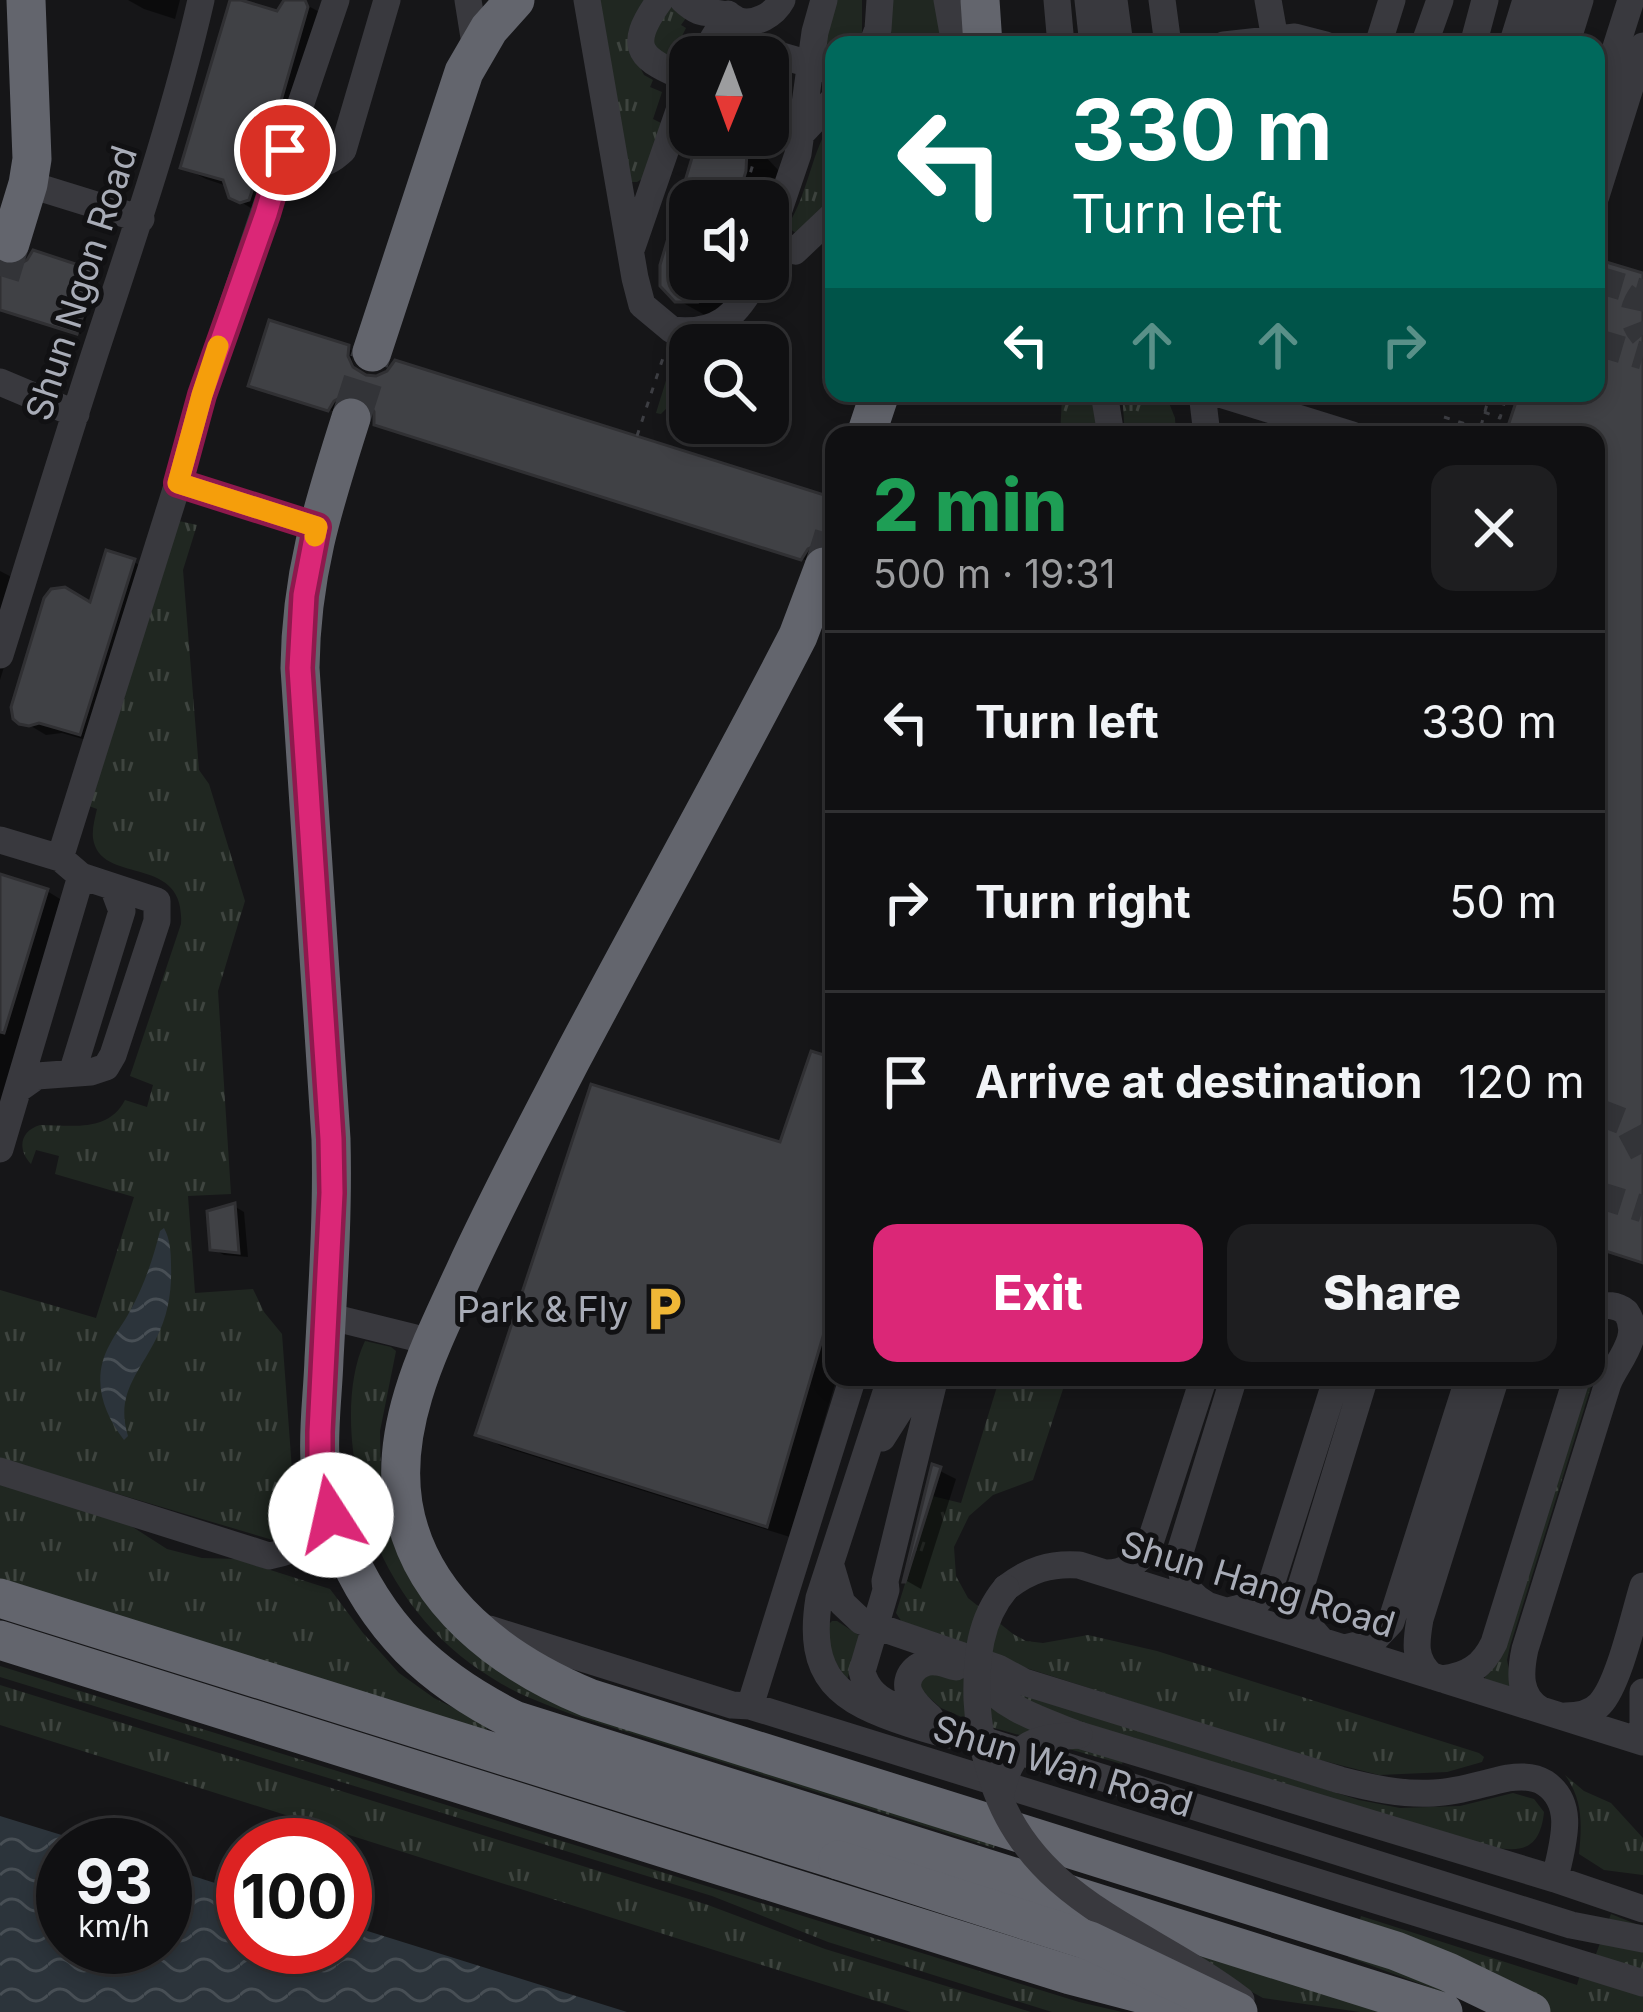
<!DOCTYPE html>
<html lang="en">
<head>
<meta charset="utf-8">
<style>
	:root { --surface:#101012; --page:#1e1e20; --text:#f1f3f6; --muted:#9c9d9f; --line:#303032; --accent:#db2777 }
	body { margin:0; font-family:Inter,sans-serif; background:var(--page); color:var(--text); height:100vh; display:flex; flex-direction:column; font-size:45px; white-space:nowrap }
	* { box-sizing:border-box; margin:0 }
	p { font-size:39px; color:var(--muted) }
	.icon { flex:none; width:66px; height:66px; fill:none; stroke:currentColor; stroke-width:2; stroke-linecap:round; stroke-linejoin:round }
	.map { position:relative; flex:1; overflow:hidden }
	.panel { position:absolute; left:825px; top:426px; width:780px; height:960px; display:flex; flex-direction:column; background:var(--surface); border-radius:24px; box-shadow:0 6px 18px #0003,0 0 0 3px var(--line) }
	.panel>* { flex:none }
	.hud { position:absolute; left:825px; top:36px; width:780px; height:366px; border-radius:24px; box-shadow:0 6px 18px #0003,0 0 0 3px var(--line); background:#00695c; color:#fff; overflow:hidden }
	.needle { width:78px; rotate:181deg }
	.controls { position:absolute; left:669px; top:36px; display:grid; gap:24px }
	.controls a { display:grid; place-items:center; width:120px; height:120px; border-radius:24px; background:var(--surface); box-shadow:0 6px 18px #0003,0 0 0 3px var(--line); font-size:60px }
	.speed { position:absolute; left:36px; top:1818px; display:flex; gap:24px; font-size:60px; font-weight:700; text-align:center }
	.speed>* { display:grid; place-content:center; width:156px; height:156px; border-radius:50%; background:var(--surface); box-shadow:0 6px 18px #0003,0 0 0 3px var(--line); line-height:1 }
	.speed small { font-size:30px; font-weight:400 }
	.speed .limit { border:18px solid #d22; background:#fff; color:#111 }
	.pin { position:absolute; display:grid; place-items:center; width:102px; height:102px; color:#fff; margin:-51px; border:6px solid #fff; border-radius:50%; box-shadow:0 3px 12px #0007 }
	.me { position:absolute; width:132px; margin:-66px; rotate:350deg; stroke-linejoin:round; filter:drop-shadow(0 0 9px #0008) }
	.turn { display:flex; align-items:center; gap:42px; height:252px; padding:0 48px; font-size:54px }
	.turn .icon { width:156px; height:156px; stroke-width:2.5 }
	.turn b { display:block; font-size:84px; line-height:102px }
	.lanes { display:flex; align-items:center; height:114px; padding:0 48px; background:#0003; justify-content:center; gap:60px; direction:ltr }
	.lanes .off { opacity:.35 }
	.round { display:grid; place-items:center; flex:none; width:126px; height:126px; border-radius:24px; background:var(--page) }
	.summary { display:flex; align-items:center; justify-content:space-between; height:204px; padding:0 48px }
	h1 { font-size:72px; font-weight:800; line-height:90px; color:#1e9e55 }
	.button { display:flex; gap:24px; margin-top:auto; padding:24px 48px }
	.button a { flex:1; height:138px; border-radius:24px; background:var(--accent); color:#fff; font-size:48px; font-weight:800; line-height:138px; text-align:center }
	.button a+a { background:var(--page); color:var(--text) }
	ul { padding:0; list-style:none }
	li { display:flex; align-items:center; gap:36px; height:180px; padding:0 48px; border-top:3px solid var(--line) }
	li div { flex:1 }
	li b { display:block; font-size:45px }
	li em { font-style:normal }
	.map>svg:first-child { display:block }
	.grass { fill:url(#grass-tufts) }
	.water { fill:url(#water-waves) }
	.shadow { fill:#0007 }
	.building { fill:#404145; stroke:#303033; stroke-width:3 }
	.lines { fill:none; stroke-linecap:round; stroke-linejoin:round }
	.minor-tunnel { stroke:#333438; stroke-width:27; stroke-dasharray:27 14; stroke-linecap:butt }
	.highway-tunnel { stroke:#333438; stroke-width:39; stroke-dasharray:39 20; stroke-linecap:butt }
	.path { stroke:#3d3e43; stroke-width:3; stroke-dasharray:6 9; stroke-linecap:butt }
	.minor { stroke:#39393e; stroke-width:27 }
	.highway { stroke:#63656d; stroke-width:39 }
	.minor-bridge { stroke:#39393e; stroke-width:27 }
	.highway-bridge { stroke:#63656d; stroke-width:39 }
	.route-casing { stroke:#8e194d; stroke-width:30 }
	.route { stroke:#db2777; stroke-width:21 }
	.slow { stroke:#f59e0b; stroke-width:21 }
	.labels { text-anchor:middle; stroke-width:10; stroke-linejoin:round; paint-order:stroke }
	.street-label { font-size:36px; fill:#a8acb7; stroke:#111113 }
	.poi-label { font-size:36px; fill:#a8acb7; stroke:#111113; text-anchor:end }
</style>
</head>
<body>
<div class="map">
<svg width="1643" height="2012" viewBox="0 0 1643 2012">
	<defs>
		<pattern id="grass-tufts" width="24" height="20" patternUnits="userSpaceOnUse" patternTransform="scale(3)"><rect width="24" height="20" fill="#202721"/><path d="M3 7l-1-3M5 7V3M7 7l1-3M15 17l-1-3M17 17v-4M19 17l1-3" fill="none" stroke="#3e443f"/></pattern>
		<pattern id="water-waves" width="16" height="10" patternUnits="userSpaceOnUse" patternTransform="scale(3)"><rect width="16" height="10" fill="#2c343b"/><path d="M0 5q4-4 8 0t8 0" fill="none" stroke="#484f55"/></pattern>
	</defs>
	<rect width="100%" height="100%" fill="#161618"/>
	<!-- grass -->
	<path class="grass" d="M 598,0 L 650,0 L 633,54 L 644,75 L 653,80 L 650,87 L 662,92 L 653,119 L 661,123 L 645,177 L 637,182 L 629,182 Z
		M 833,0 L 862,0 L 862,36 L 858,45 L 834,45 L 834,65 L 822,62 Z
		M 889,0 L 936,0 L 941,45 L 885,45 Z
		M 671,1 L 686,18 L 681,25 L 686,28 L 671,58 L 653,51 L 653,26 Z
		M 834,118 L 834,202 L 796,233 L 787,227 C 809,193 811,150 834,118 Z
		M 728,333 L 733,340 L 728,345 L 690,345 L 690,384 L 661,414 L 656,413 L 677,345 L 701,344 Z
		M 1067,393 L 1088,393 L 1094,399 L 1097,435 L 1060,435 L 1062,398 Z
		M 1122,393 L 1165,393 L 1175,418 L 1176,435 L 1125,435 Z
		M 179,521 L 197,525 L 183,570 L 199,770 L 209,784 L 245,901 L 218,991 L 231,1194 L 188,1196 L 195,1293 L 253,1289 L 264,1312 L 282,1334 L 292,1470 L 302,1521 L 294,1538 L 283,1543 L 0,1459 L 0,1290 L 96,1318 L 134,1197 L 55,1174 L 59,1156 L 36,1150 L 31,1164 C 17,1149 20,1131 40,1125 C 72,1125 108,1133 125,1100 L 147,1107 L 153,1085 L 130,1076 L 181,924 C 186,852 100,887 93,838 C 92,828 95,818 97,809 L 89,806 Z
		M 365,1341 L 391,1347 L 396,1351 L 380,1431 L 381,1484 L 386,1508 L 447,1624 L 996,1841 L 994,1848 L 576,1716 C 548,1705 518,1695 492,1678 C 411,1629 362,1543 353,1450 C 349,1416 350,1372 365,1341 Z
		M 1000,1377 L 1067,1377 L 1033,1480 L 993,1495 L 969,1516 L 954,1547 L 956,1576 L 968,1598 L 1013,1634 L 1026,1641 L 1043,1643 L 1088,1635 L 1157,1651 L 1479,1753 L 1484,1757 L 1482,1762 L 1447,1772 L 1379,1775 L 1293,1753 L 995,1658 L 902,1622 L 896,1613 L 932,1496 L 961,1503 Z
		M 1585,1377 L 1594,1377 L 1510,1646 L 1507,1660 L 1512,1685 L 1509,1687 L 1485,1680 L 1485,1676 Z
		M 0,1484 L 128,1524 L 167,1549 L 202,1558 L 236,1559 L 330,1589 L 363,1633 L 399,1673 L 434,1698 L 488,1725 L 486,1735 L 0,1584 Z
		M 832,1621 L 837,1621 L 860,1636 L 847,1680 L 831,1655 L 826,1627 Z
		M 0,1666 L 1079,2002 L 1122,2012 L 1052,2012 L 828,1942 L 712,1896 L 0,1677 Z
		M 946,1670 L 1359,1800 L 1400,1808 L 1460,1806 L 1513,1793 L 1534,1799 L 1544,1812 C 1539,1860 1510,1850 1475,1844 L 1132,1737 L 1122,1764 L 973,1722 L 941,1708 L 924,1693 L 919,1682 L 928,1673 Z
		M 0,1685 L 708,1905 L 825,1949 L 1031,2012 L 911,2012 L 0,1725 Z
		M 1565,1775 L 1584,1791 L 1611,1803 L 1643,1838 L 1643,1875 L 1604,1870 L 1579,1854 C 1582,1824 1583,1800 1565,1775 Z
		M 1611,1914 L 1643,1927 L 1643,2012 L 1528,2012 L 1472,2003 L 1348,1957 L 1361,1916 L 1577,1985 L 1587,1952 L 1596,1954 Z
		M 1141,1932 L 1394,2012 L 1360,2012 L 1263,1998 Z"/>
	<!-- water -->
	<path class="water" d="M 164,1228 C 170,1239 171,1252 171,1265 C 172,1291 168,1316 156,1339 C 139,1373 115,1394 128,1436 L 124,1440 C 102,1411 91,1378 110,1344 C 116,1332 124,1323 130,1311 C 144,1286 153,1259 160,1231 Z
		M 0,1816 L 94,1845 L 63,1845 L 63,1947 L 165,1947 L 165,1867 L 243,1892 L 243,1947 L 345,1947 L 345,1924 L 627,2012 L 0,2012 Z"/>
	<!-- shadow -->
	<path class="shadow" d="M 128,0 L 180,0 L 175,19 L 144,9 Z
		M 297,0 L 327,16 L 259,213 L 236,199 L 227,186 L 206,179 L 183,167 L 279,15 Z
		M 730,136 L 765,156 L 780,172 L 768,201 L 690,201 L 690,279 L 754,279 L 712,319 L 676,299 L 696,152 Z
		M 0,268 L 100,276 L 81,334 L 0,308 Z
		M 348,348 L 352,351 L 352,360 L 357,373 L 834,501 L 834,545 L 827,544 L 814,549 L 806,560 L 381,426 L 377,411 L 366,396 L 350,396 L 338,403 L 333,411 L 256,387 Z
		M 134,562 L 154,573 L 100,744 L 62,733 L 46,735 L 16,717 L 92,606 Z
		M 0,571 L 29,586 L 0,680 Z
		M 0,876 L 47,891 L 65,902 L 0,1121 Z
		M 834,1061 L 834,1377 L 837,1377 L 790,1537 L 501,1446 L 479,1433 L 782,1146 Z
		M 234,1206 L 244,1212 L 248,1257 L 224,1255 L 213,1249 Z
		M 934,1468 L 956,1479 L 921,1589 L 907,1581 Z"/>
	<!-- building -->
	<path class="building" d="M 230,0 L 241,0 L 277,11 L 284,0 L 305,0 L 308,7 L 274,125 L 249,200 L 240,203 L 229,198 L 223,180 L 180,168 Z
		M 707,135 L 733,135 L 747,150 L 746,171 L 737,201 L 690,201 L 690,279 L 717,279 L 698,302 L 675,302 L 660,286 L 660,265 L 694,151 Z
		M 33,250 L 97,271 L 77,334 L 0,310 L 0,264 L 16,266 L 27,260 Z
		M 1596,259 L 1643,273 L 1643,1263 L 1596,1248 L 1596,435 L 1505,435 L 1519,393 L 1596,393 Z
		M 269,320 L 349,345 L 348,356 L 353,367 L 366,375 L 376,376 L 387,371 L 395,360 L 834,498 L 834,545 L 819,544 L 808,549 L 801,560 L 374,425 L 374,412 L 368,401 L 359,396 L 345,395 L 334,401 L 328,411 L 248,386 Z
		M 106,550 L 135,559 L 80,735 L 39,723 L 29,726 L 19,724 L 13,719 L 11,707 L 44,598 L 51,589 L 65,587 L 90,602 Z
		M 0,874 L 48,889 L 4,1033 L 0,1032 Z
		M 811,1051 L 834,1058 L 834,1299 L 767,1527 L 475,1435 L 591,1084 L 780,1142 Z
		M 235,1203 L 239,1253 L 210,1250 L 207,1211 Z
		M 932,1464 L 941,1467 L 905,1582 L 903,1582 Z"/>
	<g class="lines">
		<!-- minor-tunnel -->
		<path class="minor-tunnel" d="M 1596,279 L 1643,293 C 1632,308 1630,320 1643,335
			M 1596,342 L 1643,356
			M 1596,1111 L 1627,1123 L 1643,1153
			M 1596,1194 L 1643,1209"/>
		<!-- highway-tunnel -->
		<path class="highway-tunnel" d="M 0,276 L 10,243
			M 351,418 L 372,352
			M 824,567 L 834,535"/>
		<!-- path -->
		<path class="path" d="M 742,201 L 753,164 L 752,143 L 745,135
			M 705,302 L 717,288 L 720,279
			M 1466,393 L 1486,399
			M 1484,412 L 1500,418 L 1507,393
			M 1444,417 L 1499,435
			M 1481,426 L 1490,393
			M 637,436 L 665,352"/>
		<!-- minor -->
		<path class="minor" d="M 468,0 L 476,50
			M 587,0 L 635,278 L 642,305 L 672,330 C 716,335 736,317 756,279
			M 660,0 C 624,50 641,59 690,80
			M 683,0 C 703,19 708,9 730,16 C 733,17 736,20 739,21 C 756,25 774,15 782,0
			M 947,0 L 955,45
			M 1057,0 L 1061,45
			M 1088,0 L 1093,45
			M 1114,0 L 1120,45
			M 1162,0 L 1168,45
			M 1268,0 L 1276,45
			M 721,24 L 727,35 L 737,43 L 834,71
			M 872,45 L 878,29 L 880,0
			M 1224,45 L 1295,37 L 1326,45
			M 1378,45 L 1392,0
			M 1424,45 L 1440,0
			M 1473,45 L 1485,0
			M 1512,45 L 1526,0
			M 1538,45 L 1553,0
			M 1566,45 L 1580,0
			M 702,57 L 728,14
			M 768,106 L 792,119 L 800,135 L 834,99
			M 1596,110 L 1631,0
			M 285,150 C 308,165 320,172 343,150 L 387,0
			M 28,184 L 141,219
			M 1596,196 L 1643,46
			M 768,240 L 795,251 L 834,214
			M 768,242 L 798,154 L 815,32 L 824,0
			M 632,247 L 690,79
			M 0,382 L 76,414
			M 1104,393 L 1111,435
			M 1202,393 L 1207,435
			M 1217,393 L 1352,435
			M 178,483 L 317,527
			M 0,655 C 31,556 61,457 93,359 C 132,240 173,122 201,0
			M 0,840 L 60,858 L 81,876 L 0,1149
			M 60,858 L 178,483 L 202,395 L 336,0
			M 72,1073 L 122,911 L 113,887
			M 20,1088 L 37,1076 L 91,1072 L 106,1067 L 113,1055 L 157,921 L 157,901 L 81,876
			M 327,1316 L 432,1342
			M 891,1377 L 819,1598 C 806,1678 839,1701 910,1724 C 932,1731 950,1737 973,1737 L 1571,1925 L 1643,1939
			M 882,1438 L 913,1389 L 924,1377
			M 0,1471 L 269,1556 C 302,1550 310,1540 331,1515
			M 831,1566 L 842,1603 L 861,1621 L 998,1668 L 1024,1682 L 1340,1780 C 1371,1788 1402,1795 1434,1793 C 1460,1792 1483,1783 1508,1778 C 1521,1776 1534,1776 1545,1783 C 1578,1805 1561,1848 1555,1879
			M 1104,1573 C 1125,1574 1138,1563 1149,1546 L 1204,1377
			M 1006,1588 C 1029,1570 1050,1563 1079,1565 L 1643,1742
			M 1204,1603 C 1183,1591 1179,1572 1181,1549 L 1234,1377
			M 1228,1611 L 1255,1604 L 1270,1588 L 1337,1377
			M 489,1629 L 732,1705 L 750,1706 L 1643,1983
			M 1320,1639 L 1302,1618 L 1298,1596 L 1365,1377
			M 1344,1648 L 1373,1641 L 1391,1622 L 1469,1377
			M 977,1676 C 1003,1709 1041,1720 1079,1735 L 1555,1879 L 1643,1909
			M 1432,1676 C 1413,1660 1416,1642 1420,1619 L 1496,1377
			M 1442,1679 C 1468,1676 1483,1666 1494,1643 L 1577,1377
			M 1643,1692 L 1643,1724
			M 750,1706 L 853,1377
			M 898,1707 C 879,1701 866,1690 862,1671 L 886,1590 L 885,1581 L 935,1377
			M 1541,1710 C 1518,1697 1520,1672 1525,1649 L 1608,1383 C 1618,1360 1643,1336 1626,1312 C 1616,1304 1607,1305 1596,1307
			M 1565,1716 C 1579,1716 1591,1714 1600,1704 C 1619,1684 1634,1615 1643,1586
			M 930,1717 C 923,1711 914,1703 910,1694 C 901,1677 919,1660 936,1662 C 943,1662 949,1666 956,1667"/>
		<!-- highway -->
		<path class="highway" d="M 980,0 L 983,45
			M 10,243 L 28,184 L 32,159 L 26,0
			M 372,352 L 464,72 L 489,29 L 515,0
			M 351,418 C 323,506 301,574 300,668 L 331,1139 C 333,1212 328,1286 324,1359 C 323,1392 318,1427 320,1460 C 322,1488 330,1514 341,1540 C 377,1628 430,1678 514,1720 L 1443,2012
			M 866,435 L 880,393
			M 824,567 L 798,636 C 725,778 646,918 571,1060 C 535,1130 498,1199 465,1271 C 432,1343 390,1422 403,1504 C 419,1601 504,1663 589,1698 L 1396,1951 L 1448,1972 L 1531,2012
			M 0,1598 L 838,1860
			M 0,1640 L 1070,1975 L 1143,1994 L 1212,2006"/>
		<!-- minor-bridge -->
		<path class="minor-bridge" d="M 1006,1588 C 979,1620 976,1659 977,1700 C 978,1728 984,1754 993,1781 C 1032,1902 1148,1929 1241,2000
			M 1000,1798 C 1010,1746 1028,1738 1079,1735"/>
		<!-- highway-bridge -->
		<path class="highway-bridge" d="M 838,1860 L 1090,1941 L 1238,2012"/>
	</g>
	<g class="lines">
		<defs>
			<path id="route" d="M 285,150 L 266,214 L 202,395 L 178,483 L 317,527 L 304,595 L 300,668 L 331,1139 L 332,1193 L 320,1432 L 320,1460 L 331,1515"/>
		</defs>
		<!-- route casing -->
		<use href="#route" class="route-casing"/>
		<!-- route -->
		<use href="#route" class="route"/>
		<!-- slow -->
		<path class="slow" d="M 218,346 L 202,395 L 178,483 L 317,527 L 315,536"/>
	</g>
	<!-- icons -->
	<defs>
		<symbol id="parking-bare" viewBox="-9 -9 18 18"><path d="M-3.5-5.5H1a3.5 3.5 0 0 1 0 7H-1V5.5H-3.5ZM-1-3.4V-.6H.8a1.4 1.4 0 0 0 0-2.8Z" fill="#efb737" stroke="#111113" stroke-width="2.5" paint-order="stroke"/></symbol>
	</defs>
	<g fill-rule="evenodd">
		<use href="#parking-bare" x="631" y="1276" width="66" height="66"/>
	</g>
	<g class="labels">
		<!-- street labels -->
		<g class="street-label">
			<text transform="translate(81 283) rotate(-72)" y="13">Shun Ngon Road</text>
			<text transform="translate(1258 1584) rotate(17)" y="13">Shun Hang Road</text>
			<text transform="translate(1063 1766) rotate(17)" y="13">Shun Wan Road</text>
		</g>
		<!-- poi labels -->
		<g class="poi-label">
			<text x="628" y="1322">Park &amp; Fly</text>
		</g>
	</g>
</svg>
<div class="controls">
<a><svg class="needle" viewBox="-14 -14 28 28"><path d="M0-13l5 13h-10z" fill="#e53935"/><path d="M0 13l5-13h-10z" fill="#9c9d9f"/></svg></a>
<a><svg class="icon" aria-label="sound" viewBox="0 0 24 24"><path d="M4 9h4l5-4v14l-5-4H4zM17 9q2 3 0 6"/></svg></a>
<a><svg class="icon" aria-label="search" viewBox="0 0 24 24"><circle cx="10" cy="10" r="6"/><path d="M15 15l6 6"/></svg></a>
</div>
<div class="speed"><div>93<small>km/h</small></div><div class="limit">100</div></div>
<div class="pin" style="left:285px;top:150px;background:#d93025"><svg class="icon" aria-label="arrive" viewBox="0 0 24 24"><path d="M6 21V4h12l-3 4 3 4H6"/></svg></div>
<svg class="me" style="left:331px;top:1515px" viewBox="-20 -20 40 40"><circle r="19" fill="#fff"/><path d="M0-13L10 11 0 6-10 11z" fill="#db2777"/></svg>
<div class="hud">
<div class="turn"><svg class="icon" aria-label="left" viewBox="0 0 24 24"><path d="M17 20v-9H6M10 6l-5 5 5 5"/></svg><div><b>330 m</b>Turn left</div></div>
<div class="lanes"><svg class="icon" aria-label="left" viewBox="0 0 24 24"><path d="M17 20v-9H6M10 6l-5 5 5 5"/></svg><svg class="icon off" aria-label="ahead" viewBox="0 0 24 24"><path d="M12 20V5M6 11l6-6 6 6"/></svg><svg class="icon off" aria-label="ahead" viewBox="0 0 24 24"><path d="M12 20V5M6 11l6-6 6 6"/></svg><svg class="icon off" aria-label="right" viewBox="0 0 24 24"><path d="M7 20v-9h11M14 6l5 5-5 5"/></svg></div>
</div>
<section class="panel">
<div class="summary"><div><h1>2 min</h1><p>500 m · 19:31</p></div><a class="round"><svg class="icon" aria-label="close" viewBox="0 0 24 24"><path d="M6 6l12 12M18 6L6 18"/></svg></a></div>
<ul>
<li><svg class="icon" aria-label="left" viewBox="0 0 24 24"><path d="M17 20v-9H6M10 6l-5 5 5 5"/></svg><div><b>Turn left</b></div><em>330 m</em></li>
<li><svg class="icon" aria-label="right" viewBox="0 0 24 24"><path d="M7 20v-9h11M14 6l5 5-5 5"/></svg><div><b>Turn right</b></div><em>50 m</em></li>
<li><svg class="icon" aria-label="arrive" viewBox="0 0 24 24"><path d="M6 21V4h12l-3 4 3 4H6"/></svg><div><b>Arrive at destination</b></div><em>120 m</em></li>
</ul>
<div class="button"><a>Exit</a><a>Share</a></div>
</section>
</div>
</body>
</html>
